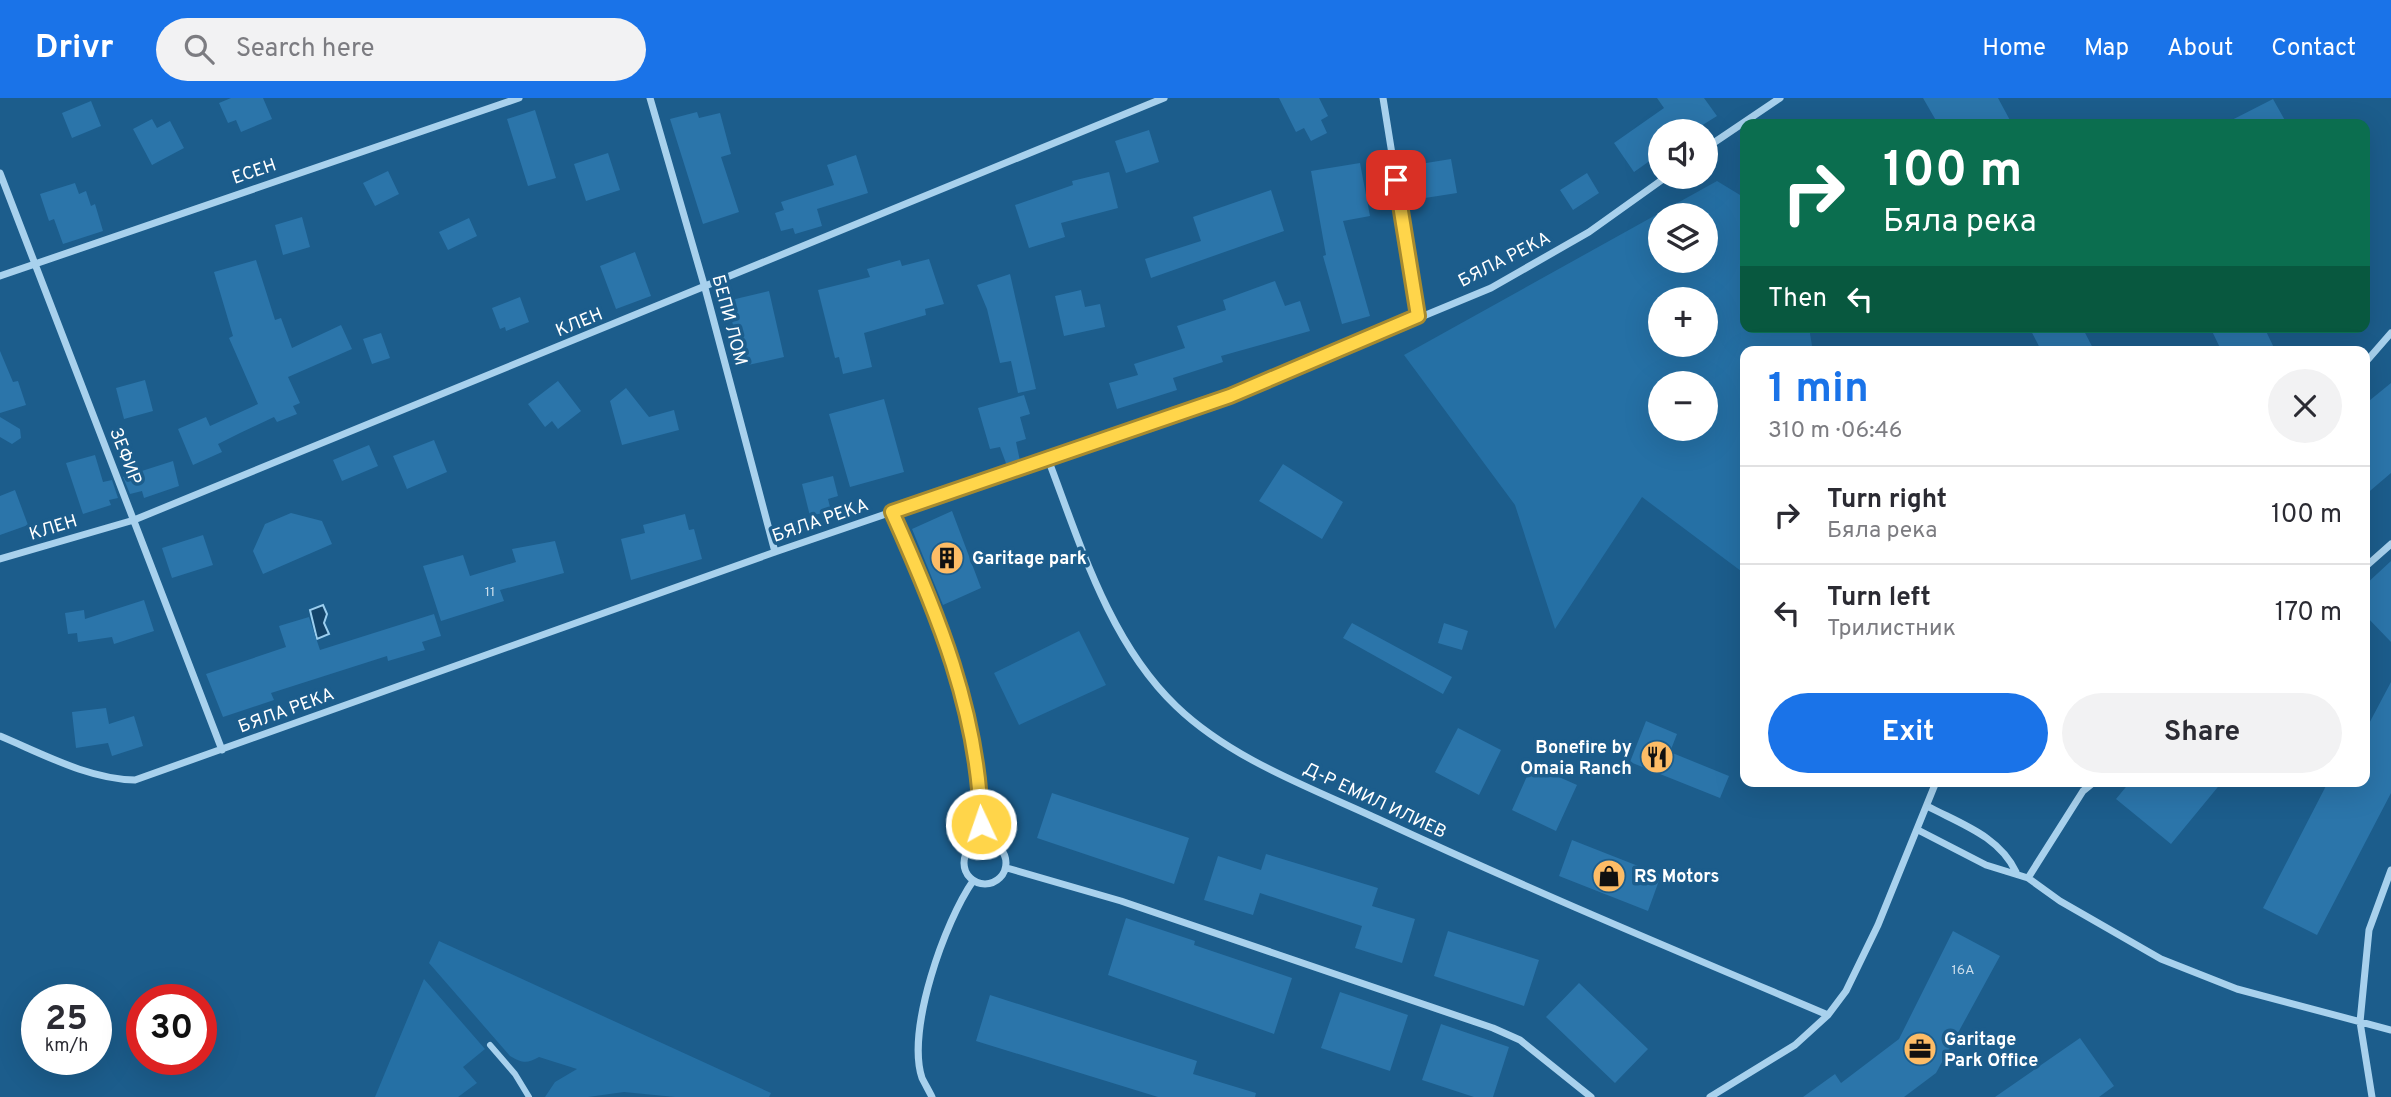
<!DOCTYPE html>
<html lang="en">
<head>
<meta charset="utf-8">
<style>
	:root { --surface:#fff; --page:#f2f2f3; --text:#2b2b33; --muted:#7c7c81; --line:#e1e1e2; --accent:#1a73e8 }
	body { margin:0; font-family:Overpass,sans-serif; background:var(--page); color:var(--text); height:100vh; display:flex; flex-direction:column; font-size:26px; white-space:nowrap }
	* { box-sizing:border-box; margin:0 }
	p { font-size:23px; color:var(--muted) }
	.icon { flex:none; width:38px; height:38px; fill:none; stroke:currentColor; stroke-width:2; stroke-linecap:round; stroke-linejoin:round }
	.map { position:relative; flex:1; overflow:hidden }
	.drawer { position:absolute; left:1740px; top:248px; width:630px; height:441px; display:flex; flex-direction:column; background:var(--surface); border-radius:14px; box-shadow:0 7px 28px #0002 }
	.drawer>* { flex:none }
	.hud { position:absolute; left:1740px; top:21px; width:630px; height:214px; border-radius:14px; box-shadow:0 7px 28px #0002; background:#0b6e4f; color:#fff; overflow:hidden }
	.buttons { position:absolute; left:1648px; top:21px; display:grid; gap:14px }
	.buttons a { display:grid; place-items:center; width:70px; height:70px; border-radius:50%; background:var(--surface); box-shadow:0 7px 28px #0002; font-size:35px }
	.speed { position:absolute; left:21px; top:886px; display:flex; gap:14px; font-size:35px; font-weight:700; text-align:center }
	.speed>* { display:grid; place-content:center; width:91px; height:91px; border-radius:50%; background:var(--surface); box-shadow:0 7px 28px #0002; line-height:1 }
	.speed small { font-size:18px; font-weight:400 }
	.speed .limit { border:10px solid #d22; background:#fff; color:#111 }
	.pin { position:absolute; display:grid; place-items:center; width:60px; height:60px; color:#fff; margin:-30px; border-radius:14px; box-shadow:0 4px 10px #0006 }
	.me { position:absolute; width:77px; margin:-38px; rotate:357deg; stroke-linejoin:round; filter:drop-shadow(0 0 5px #0008) }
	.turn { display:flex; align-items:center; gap:24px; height:147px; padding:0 28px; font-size:32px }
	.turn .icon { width:91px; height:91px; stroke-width:2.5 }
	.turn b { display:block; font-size:49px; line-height:60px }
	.then { display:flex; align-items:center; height:66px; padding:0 28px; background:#0003; gap:14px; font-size:26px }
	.round { display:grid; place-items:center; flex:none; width:74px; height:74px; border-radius:37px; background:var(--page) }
	.head { display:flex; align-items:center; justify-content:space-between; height:119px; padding:0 28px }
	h1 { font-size:42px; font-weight:700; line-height:52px; color:var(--accent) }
	.button { display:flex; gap:14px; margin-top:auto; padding:14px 28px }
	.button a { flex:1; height:80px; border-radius:42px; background:var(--accent); color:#fff; font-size:28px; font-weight:700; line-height:80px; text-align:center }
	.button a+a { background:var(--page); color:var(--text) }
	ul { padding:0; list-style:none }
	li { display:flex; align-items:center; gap:21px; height:98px; padding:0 28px; border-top:2px solid var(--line) }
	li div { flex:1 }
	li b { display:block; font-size:26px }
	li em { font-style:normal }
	header { display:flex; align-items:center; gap:42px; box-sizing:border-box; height:98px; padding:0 35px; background:var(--accent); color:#fff }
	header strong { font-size:33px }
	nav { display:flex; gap:38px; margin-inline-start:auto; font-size:24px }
	.search { width:490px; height:63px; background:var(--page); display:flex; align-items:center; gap:18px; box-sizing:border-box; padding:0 24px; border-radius:38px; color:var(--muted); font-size:26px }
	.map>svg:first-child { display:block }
	.green { fill:#2570a5; fill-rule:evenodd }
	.water { fill:#13446a; stroke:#9bceef; stroke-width:2 }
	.building { fill:#2b75aa }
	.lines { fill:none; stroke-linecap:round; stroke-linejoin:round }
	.pedestrian { stroke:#a8d1ed; stroke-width:6 }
	.minor { stroke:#a8d1ed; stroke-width:7 }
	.route-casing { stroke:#a68a30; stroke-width:18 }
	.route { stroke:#ffd54a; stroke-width:12 }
	.labels { text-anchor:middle; stroke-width:7; stroke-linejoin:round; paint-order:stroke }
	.number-label { font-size:14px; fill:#cadcea }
	.street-label { font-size:18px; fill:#fff; stroke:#1c5d8c }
	.poi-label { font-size:18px; font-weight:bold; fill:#fff; stroke:#1c5d8c; text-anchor:start }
</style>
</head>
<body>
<header>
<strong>Drivr</strong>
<div class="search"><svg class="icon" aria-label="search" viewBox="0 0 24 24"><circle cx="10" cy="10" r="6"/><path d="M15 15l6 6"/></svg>Search here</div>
<nav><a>Home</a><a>Map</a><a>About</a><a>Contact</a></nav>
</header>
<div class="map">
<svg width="2391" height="999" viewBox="0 0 2391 999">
	<rect width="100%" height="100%" fill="#1c5d8c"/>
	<!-- green -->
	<path class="green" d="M 1717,83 L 1745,100 L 1745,229 L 1809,229 L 1813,254 L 1745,254 L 1745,476 L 1642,399 L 1555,531 L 1515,407 L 1404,257 ZM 1661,117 L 1706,117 L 1706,163 L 1661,163 ZM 1661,201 L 1706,201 L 1706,247 L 1661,247 ZM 1661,285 L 1706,285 L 1706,331 L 1661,331 Z
		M 1079,533 L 1106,587 L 1019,627 L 994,575 Z
		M 439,843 L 771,995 L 769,999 L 675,999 L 624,994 L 588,999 L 545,999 L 555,984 L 577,971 L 539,959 C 527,966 522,965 510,958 L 429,865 Z
		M 424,881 L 485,951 L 463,969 L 477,985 L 458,999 L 375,999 Z"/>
	<!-- water -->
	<path class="water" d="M 323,507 L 327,516 L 324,525 L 329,536 L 317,541 L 310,512 Z"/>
	<!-- building -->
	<path class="building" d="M 231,0 L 263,0 L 272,21 L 241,34 L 236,22 L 228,25 L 219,5 Z
		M 1279,0 L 1319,0 L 1328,18 L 1321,22 L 1327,35 L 1311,43 L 1304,30 L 1296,34 Z
		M 1657,0 L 1704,0 L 1717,18 L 1693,33 L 1661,33 L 1661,55 L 1634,74 L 1614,45 L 1664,10 Z
		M 1923,0 L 1998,0 L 2012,26 L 1938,26 Z
		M 2273,1 L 2287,26 L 2224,26 Z
		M 91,3 L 101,28 L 72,40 L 62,15 Z
		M 535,12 L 556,80 L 528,88 L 507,21 Z
		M 697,14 L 699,20 L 720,15 L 731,56 L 721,59 L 739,114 L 703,126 L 670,21 Z
		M 152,21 L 157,30 L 170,23 L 184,50 L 152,67 L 133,31 Z
		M 1149,32 L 1159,64 L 1126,75 L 1115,43 Z
		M 608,55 L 620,92 L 586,103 L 574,66 Z
		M 856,57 L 868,95 L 817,111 L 822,128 L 795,136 L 793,130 L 781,133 L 775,115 L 784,112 L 781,104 L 834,87 L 827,67 Z
		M 1451,61 L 1457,95 L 1425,100 L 1420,66 Z
		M 1360,65 L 1370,118 L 1343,123 L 1370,218 L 1342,226 L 1323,158 L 1326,157 L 1311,73 Z
		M 388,73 L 399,96 L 375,108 L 363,85 Z
		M 1109,74 L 1118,110 L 1061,125 L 1065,139 L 1029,150 L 1015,107 L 1073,87 L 1072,83 Z
		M 1587,75 L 1599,95 L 1573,112 L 1560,92 Z
		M 75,85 L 79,96 L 86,93 L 91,108 L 95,106 L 103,133 L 63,146 L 54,121 L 49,123 L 40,96 Z
		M 1271,92 L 1284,133 L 1151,180 L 1145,161 L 1201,143 L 1193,119 Z
		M 302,119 L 310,149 L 283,157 L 275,127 Z
		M 469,120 L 477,138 L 448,152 L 439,134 Z
		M 635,154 L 651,198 L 616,211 L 600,168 Z
		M 929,161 L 944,206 L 925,211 L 926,217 L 864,235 L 872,269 L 843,276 L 839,259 L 835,260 L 818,192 L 870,179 L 867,171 L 900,162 L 902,168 Z
		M 256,162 L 275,222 L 281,220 L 292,250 L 341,227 L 352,251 L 288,279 L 300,305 L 293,308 L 297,316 L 277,324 L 274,319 L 240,335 L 218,346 L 222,354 L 193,367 L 178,331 L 206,319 L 210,328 L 258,306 L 229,240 L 233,238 L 214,174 Z
		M 1010,176 L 1036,291 L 1018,295 L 1011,263 L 1000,265 L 987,211 L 977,187 Z
		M 1275,183 L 1285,208 L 1300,203 L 1310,233 L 1221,258 L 1223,264 L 1173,280 L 1177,292 L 1117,311 L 1109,285 L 1138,277 L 1134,266 L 1185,250 L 1177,228 L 1226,212 L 1223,202 Z
		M 1081,192 L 1085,209 L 1100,206 L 1105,229 L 1064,238 L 1055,198 Z
		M 769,193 L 784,259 L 748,267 L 740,234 L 735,235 L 727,203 Z
		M 520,199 L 529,224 L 506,233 L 505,229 L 500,231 L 492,210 Z
		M 2029,229 L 2082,229 L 2095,254 L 2042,254 Z
		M 2210,229 L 2264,229 L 2276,254 L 2222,254 Z
		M 381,235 L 390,260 L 372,266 L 363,241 Z
		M 0,253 L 13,284 L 18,283 L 26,307 L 0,315 Z
		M 145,282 L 153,313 L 124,321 L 116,290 Z
		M 558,283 L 581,313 L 558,331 L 552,323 L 545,329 L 528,306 Z
		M 2391,285 L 2391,375 L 2364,398 L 2364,307 Z
		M 626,290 L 649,319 L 674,312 L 679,332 L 622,347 L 610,303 Z
		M 1024,297 L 1030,316 L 1020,319 L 1026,341 L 1016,344 L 1020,363 L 1007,368 L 1000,349 L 990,351 L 978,310 Z
		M 884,301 L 904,374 L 850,389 L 829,316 Z
		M 0,319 L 20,331 L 21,340 L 12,346 L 0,339 Z
		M 434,342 L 447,374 L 407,391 L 393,358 Z
		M 369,347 L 378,368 L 342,383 L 333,362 Z
		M 95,357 L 103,384 L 112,382 L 118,400 L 109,402 L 111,407 L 83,416 L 66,365 Z
		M 173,363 L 179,388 L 144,400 L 142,393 L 130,396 L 123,379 Z
		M 1283,366 L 1343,404 L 1322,441 L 1259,403 Z
		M 833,378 L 838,398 L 828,401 L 831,413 L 810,418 L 802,386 Z
		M 15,392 L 28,427 L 0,437 L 0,398 Z
		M 952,413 L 981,490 L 943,507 L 912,431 Z
		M 291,415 L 322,423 L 332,446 L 263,476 L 253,453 L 265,426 Z
		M 685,416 L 689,432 L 694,431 L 702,461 L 631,482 L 621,441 L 645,435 L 643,427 Z
		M 203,437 L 213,467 L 172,480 L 162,450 Z
		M 555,443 L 564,475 L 500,492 L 504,503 L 441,523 L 423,468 L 463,457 L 470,478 L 516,464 L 512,451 Z
		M 2391,463 L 2391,544 L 2364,516 L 2364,488 Z
		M 144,502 L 154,533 L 114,546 L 112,539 L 78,544 L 77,535 L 68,536 L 65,515 L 84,512 L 85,521 Z
		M 434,516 L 441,538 L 422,544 L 425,552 L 388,563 L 387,558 L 271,595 L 274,602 L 223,619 L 206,576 L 286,549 L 279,528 L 309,519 L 320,552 Z
		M 1352,525 L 1452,579 L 1443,596 L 1343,540 Z
		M 1444,525 L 1468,533 L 1462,552 L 1438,545 Z
		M 2391,584 L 2391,695 L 2317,837 L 2263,810 L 2328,684 L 2364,684 L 2364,635 Z
		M 106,610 L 109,626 L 134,618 L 143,648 L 112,658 L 108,645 L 76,650 L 72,614 Z
		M 1646,623 L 1677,636 L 1670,654 L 1729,678 L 1720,700 L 1630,664 Z
		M 1458,630 L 1501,652 L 1479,697 L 1435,674 Z
		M 1532,667 L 1577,687 L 1556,733 L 1512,712 Z
		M 2130,684 L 2222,684 L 2171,746 L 2116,701 Z
		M 1052,695 L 1189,740 L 1174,786 L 1037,740 Z
		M 1572,742 L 1661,777 L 1648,813 L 1559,778 Z
		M 1266,756 L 1378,790 L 1372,808 L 1415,821 L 1402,865 L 1355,850 L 1362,828 L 1260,795 L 1253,817 L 1204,802 L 1218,758 L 1261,772 Z
		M 1126,820 L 1195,843 L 1194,847 L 1292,880 L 1274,936 L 1108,877 Z
		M 1448,833 L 1539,862 L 1524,908 L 1434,878 Z
		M 1953,833 L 2000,858 L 1936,975 L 1904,999 L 1803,999 L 1835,976 L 1841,985 L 1899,941 Z
		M 1579,885 L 1648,951 L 1615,985 L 1546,919 Z
		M 1340,894 L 1408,917 L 1390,973 L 1321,950 Z
		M 990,897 L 1197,963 L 1193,976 L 1256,995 L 1255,999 L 1158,999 L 976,943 Z
		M 1441,926 L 1509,949 L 1493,999 L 1474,999 L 1422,982 Z
		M 2080,940 L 2114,988 L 2099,999 L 1995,999 Z"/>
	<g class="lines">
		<!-- pedestrian -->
		<path class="pedestrian" d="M 490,947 L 515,976 L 529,999"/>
		<!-- minor -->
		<path class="minor" d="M 650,0 L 705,190 L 775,454
			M 1383,0 L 1418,218
			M 1706,50 L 1780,0
			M 0,75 L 222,652
			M 0,178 L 519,0
			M 2364,266 L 2391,235
			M 1048,361 C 1080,445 1109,544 1176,608 C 1231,661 1309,689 1378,721 C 1526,790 1677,853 1828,917
			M 892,414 L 951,553 L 978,675 L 981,744
			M 0,461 L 134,422 L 1164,0
			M 2364,470 L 2391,446
			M 0,638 C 43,656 88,681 135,682 L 775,454 L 1230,298 L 1491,190 L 1589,134 L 1666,79
			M 1927,708 C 1961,726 1999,738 2016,774
			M 1918,732 L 1986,767 L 2028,780 L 2060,803 L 2161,861 L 2237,891 L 2391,932
			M964 765a21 21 0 1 1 42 0a21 21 0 1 1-42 0Z
			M 1007,770 L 1121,803 L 1493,930 L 1520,942 L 1591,999
			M 2028,780 L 2083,693 L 2094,684
			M 932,999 C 929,993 925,986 922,980 C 906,932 945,823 973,783
			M 1710,999 L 1795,947 L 1828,917 L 1846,893 L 1878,827 L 1936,684
			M 2372,999 L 2360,924 L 2369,832 L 2391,772"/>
	</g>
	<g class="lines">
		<defs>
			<path id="route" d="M 981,726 C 979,615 937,514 892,414 L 1230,298 L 1418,218 L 1396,82"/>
		</defs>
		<!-- route casing -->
		<use href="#route" class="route-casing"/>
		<!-- route -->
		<use href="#route" class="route"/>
	</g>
	<!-- icons -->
	<defs>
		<symbol id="building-disc" viewBox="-11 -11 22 22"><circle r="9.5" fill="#fdbc66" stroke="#1c5d8c"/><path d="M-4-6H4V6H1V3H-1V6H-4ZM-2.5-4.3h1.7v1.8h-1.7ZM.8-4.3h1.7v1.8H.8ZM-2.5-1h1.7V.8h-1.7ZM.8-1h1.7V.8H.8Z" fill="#111"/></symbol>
		<symbol id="restaurant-disc" viewBox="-11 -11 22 22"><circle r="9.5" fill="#fdbc66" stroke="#1c5d8c"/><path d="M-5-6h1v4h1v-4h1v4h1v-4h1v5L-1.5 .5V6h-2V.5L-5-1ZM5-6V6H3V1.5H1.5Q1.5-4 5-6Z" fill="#111"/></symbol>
		<symbol id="shop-disc" viewBox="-11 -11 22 22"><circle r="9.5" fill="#fdbc66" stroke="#1c5d8c"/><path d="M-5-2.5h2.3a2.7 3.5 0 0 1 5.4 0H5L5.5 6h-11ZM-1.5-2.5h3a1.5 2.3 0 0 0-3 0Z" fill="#111"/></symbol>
		<symbol id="office-disc" viewBox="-11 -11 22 22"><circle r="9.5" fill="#fdbc66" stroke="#1c5d8c"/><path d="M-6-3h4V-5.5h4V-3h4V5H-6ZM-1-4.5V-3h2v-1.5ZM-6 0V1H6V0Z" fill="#111"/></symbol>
	</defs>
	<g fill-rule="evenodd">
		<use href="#building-disc" x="928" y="441" width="38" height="38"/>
		<use href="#restaurant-disc" x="1638" y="640" width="38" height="38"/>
		<use href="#shop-disc" x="1590" y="759" width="38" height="38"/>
		<use href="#office-disc" x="1901" y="932" width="38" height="38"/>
	</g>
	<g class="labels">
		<!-- number labels -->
		<g class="number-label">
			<text x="490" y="498">11</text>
			<text x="1963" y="876">16А</text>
		</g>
		<!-- street labels -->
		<g class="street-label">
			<text transform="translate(254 73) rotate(-19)" y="6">ЕСЕН</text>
			<text transform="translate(1504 161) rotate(-27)" y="6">БЯЛА РЕКА</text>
			<text transform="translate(730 222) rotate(75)" y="6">БЕПИ ЛОМ</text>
			<text transform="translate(579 224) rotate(-22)" y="6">КЛЕН</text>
			<text transform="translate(126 358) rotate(69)" y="6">ЗЕФИР</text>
			<text transform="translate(820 422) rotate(-19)" y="6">БЯЛА РЕКА</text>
			<text transform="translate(53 429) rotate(-17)" y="6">КЛЕН</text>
			<text transform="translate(286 612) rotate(-20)" y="6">БЯЛА РЕКА</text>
			<text transform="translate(1375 702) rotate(25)" y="6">Д-Р ЕМИЛ ИЛИЕВ</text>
		</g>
		<!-- poi labels -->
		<g class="poi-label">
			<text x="972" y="466">Garitage park</text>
			<text x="1632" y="655" text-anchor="end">Bonefire by<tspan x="1632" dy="21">Omaia Ranch</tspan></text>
			<text x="1634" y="784">RS Motors</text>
			<text x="1944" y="947">Garitage<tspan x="1944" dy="21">Park Office</tspan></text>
		</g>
	</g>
</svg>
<div class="buttons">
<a><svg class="icon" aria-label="sound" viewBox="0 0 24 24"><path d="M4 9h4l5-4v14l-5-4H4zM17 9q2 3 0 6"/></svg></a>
<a><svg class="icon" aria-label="layers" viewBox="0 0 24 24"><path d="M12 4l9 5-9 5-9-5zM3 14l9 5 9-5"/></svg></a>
<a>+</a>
<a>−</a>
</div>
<div class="speed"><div>25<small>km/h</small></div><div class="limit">30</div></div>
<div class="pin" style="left:1396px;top:82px;background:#d93025"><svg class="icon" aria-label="arrive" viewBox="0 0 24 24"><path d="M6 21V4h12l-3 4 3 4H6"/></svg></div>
<svg class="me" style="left:981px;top:726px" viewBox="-20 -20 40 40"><circle r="17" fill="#ffd54a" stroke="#fff" stroke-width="3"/><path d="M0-11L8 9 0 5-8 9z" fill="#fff"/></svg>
<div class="hud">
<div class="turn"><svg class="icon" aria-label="right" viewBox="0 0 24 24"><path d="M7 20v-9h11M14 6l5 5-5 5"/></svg><div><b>100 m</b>Бяла река</div></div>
<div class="then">Then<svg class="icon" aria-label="left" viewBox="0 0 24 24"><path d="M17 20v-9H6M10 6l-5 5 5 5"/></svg></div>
</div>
<section class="drawer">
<div class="head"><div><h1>1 min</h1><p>310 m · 06:46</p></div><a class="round"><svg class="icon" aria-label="close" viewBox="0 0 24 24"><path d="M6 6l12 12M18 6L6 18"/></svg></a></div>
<ul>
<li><svg class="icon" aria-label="right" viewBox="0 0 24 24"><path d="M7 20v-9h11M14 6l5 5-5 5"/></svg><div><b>Turn right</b><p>Бяла река</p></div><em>100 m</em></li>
<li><svg class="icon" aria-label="left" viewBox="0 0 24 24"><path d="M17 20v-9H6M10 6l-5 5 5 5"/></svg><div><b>Turn left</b><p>Трилистник</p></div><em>170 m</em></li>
</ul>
<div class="button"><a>Exit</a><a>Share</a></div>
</section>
</div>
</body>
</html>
